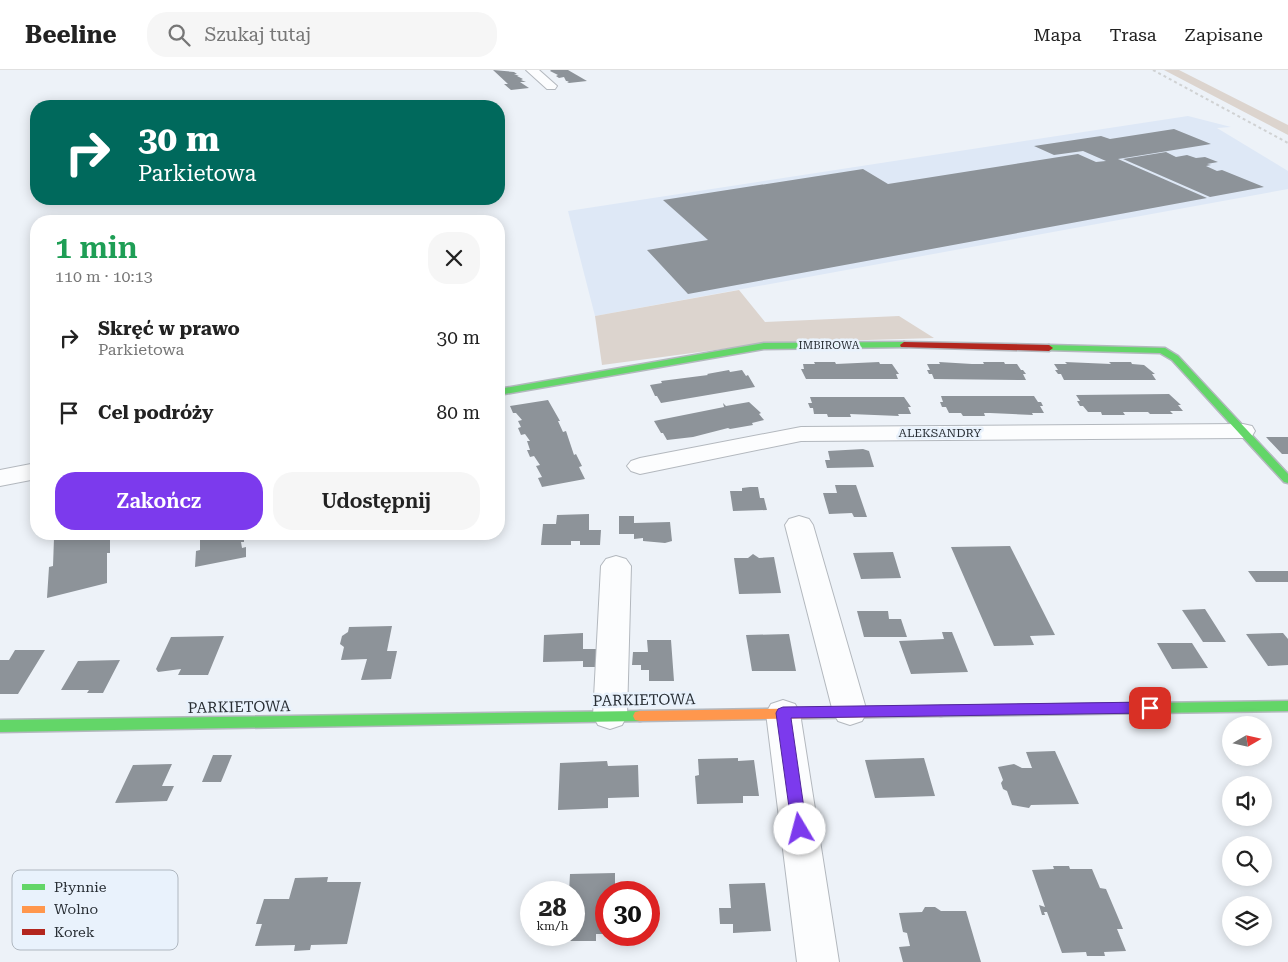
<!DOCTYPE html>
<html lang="pl">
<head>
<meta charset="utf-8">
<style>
	:root { --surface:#fff; --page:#f6f6f6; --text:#222; --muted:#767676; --line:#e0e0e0; --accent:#7c3aed }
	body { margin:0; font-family:"Roboto Serif",serif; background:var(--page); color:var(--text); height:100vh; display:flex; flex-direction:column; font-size:19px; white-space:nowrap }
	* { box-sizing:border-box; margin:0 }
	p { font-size:16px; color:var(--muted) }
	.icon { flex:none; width:28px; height:28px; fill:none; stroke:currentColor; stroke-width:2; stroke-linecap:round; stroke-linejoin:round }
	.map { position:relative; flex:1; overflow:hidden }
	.panel { position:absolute; left:30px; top:145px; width:475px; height:325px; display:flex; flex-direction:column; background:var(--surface); border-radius:20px; box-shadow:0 2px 12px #0003 }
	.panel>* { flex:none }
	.hud { position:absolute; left:30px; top:30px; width:475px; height:105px; border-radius:20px; box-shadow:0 2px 12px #0003; background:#00695c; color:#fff; overflow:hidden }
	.needle { width:32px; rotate:81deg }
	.buttons { position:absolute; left:1222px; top:646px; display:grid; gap:10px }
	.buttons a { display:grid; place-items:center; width:50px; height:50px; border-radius:50%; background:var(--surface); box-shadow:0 2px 12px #0003; font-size:25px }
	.speed { position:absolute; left:520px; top:811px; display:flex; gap:10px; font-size:25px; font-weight:700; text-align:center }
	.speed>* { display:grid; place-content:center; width:65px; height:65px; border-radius:50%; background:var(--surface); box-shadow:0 2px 12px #0003; line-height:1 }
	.speed small { font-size:12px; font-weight:400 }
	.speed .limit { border:8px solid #d22; background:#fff; color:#111 }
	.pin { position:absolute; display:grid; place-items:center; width:42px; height:42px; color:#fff; margin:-21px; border-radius:10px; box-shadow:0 2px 8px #0006 }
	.me { position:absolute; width:55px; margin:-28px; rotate:352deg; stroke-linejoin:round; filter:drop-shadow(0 0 4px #0008) }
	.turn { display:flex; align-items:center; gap:18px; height:105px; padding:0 25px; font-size:22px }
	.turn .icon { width:65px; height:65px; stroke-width:2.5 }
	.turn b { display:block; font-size:35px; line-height:42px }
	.round { display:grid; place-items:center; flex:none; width:52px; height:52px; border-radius:20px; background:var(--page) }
	.head { display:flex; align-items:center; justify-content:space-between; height:85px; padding:0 25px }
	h1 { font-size:30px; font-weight:600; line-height:38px; color:#1e9e55 }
	.primary-button { display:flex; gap:10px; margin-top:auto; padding:10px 25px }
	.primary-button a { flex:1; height:58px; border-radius:20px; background:var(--accent); color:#fff; font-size:20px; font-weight:600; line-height:58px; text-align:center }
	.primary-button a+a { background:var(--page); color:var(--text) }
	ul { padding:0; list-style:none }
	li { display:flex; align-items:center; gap:15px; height:75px; padding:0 25px }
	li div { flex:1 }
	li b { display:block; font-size:19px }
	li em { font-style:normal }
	header { display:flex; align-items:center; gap:30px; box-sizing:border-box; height:70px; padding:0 25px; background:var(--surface); border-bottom:1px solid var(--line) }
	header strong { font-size:24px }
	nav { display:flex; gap:28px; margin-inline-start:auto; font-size:18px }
	.search { width:350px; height:45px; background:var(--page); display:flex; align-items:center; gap:12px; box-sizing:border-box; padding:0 18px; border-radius:20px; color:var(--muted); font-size:19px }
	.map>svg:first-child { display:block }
	.built { fill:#dee8f6 }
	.green { fill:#dcd4ce }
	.building { fill:#8d9399 }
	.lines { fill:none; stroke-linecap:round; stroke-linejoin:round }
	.street-casing { stroke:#b3b8be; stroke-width:2 }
	.fast-casing { stroke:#b3b8be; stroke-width:3 }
	.slow-casing { stroke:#b3b8be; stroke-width:3 }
	.jam-casing { stroke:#b3b8be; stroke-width:3 }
	.street { fill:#fcfdfe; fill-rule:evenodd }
	.fast { fill:#63d668; fill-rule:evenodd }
	.slow { fill:#ff974d; fill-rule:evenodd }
	.jam { fill:#b3261e; fill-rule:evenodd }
	.rail { stroke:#d0d2d3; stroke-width:2; stroke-dasharray:3 3; stroke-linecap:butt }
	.route { fill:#7c3aed; stroke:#51269a }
	.labels { text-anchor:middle; stroke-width:5; stroke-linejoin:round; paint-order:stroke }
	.far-street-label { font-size:11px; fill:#282e34; stroke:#e9f2fc }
	.street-label { font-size:12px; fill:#282e34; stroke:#e9f2fc }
	.near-street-label { font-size:15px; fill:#282e34; stroke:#e9f2fc }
	.key { fill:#e9f2fc; stroke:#afb7c0; stroke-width:1 }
	.key-label { font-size:14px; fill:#282e34 }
</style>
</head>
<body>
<header>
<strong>Beeline</strong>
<div class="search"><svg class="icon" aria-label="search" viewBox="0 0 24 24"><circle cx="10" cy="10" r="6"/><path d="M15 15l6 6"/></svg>Szukaj tutaj</div>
<nav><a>Mapa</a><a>Trasa</a><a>Zapisane</a></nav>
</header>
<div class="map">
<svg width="1288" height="892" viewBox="0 0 1288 892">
	<rect width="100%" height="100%" fill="#edf2f8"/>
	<!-- built -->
	<path class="built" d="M 1188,46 L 1231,57 L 1217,58 L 1288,101 L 1288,119 L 595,246 L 568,141 Z"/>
	<!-- green -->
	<path class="green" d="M 1164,0 L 1179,0 L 1288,55 L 1288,65 Z
		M 739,220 L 765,252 L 899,246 L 934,268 L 768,273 L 602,295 L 595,246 Z"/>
	<!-- building -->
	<path class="building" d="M 493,0 L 514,2 L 517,4 L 514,4 L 519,6 L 517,6 L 523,9 L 521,10 L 526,12 L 520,12 L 529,18 L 511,20 L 504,14 L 508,14 Z
		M 551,0 L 568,0 L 587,11 L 569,13 L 567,12 L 569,11 L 566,11 L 564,7 L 559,8 L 556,6 L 558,5 L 550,1 Z
		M 1174,59 L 1211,74 L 1118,89 L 1207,128 L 688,224 L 647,180 L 708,170 L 663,130 L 863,99 L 888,114 L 1078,84 L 1096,92 L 1106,91 L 1083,81 L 1054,85 L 1034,76 L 1101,66 L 1110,69 Z
		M 1166,82 L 1176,87 L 1187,85 L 1196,88 L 1205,87 L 1218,92 L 1207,94 L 1211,95 L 1206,96 L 1217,101 L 1222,100 L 1264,117 L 1210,127 L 1123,89 Z
		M 814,292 L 835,292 L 836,294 L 879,292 L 880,294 L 892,294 L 899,304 L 896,304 L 898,309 L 806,309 L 801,299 L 804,299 L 803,294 L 815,294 Z
		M 939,292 L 972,294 L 984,294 L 983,292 L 1004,292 L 1005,294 L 1017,294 L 1021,300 L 1023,300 L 1026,304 L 1023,304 L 1026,310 L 934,309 L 932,304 L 929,304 L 927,300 L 930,300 L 927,294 L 940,294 Z
		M 1065,292 L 1111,294 L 1109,292 L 1131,292 L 1132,294 L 1144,295 L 1155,304 L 1152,304 L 1156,310 L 1064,310 L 1061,304 L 1058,304 L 1055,300 L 1058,300 L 1054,294 L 1067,294 Z
		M 729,300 L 730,302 L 742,300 L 746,306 L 748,305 L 755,317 L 661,333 L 657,326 L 655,326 L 650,315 L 662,313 L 661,311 L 708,305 L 707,304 Z
		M 1169,324 L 1181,335 L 1178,335 L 1183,341 L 1170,341 L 1173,344 L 1150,344 L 1148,342 L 1123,342 L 1125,345 L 1102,345 L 1101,342 L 1088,342 L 1083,336 L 1080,336 L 1077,331 L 1080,331 L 1076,325 Z
		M 941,326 L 1034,326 L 1038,332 L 1041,332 L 1043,336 L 1040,336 L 1044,343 L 1032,343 L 1033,345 L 990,343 L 984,343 L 985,346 L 963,346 L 961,343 L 949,343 L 946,337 L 942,337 L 940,332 L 943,332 Z
		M 810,327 L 904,327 L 911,337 L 908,337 L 911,344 L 898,344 L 899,346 L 850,344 L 851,347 L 828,347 L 827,344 L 814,344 L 813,338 L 810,338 L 808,333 L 812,333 Z
		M 548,330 L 560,351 L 558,351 L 563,362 L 566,361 L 574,385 L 576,384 L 582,396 L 579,397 L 585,409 L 542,417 L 538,408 L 542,407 L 536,396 L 540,395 L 534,386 L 530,387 L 527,380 L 530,380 L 527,371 L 530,371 L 525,364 L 521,365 L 518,358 L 521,357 L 518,351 L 522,350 L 516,343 L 513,343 L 510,336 Z
		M 749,332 L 761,343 L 759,344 L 764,350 L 752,353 L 753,355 L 730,359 L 728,358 L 693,367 L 667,370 L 663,363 L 661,363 L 654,351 L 724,337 L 723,333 L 726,336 Z
		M 1266,367 L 1288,367 L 1288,384 L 1282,384 Z
		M 863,379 L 869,381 L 874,397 L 827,398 L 825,390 L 830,390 L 828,381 Z
		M 835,415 L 856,415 L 867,447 L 854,447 L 852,443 L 829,444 L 823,423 L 837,423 Z
		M 750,417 L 758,417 L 760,428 L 764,428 L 767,440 L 733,441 L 730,421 L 742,421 L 742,418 Z
		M 589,444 L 589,460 L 601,460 L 600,475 L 580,475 L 580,471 L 571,471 L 571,475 L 541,475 L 543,454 L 556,454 L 557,445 Z
		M 619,446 L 634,446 L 634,453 L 670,452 L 672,471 L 665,473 L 643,471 L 643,468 L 634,469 L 634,464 L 619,464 Z
		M 57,464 L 110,464 L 110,483 L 107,483 L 107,513 L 47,528 L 49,497 L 53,496 L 54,468 L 57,467 Z
		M 197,464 L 249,464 L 249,466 L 244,467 L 244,472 L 241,472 L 242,478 L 246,477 L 246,487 L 195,497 L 196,481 L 200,480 L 200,467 L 197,467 Z
		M 1010,476 L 1055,565 L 1030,566 L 1034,575 L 994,576 L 951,477 Z
		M 893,482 L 901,508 L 861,509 L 853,483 Z
		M 753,484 L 759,488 L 774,487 L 781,523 L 739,524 L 734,488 L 748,488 Z
		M 1248,501 L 1288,501 L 1288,512 L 1256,512 Z
		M 1205,539 L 1226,572 L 1203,572 L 1182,540 Z
		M 857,541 L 888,541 L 889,549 L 901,549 L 907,567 L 864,567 Z
		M 392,556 L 387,581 L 397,581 L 391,609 L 361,610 L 367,589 L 341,590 L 344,577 L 340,574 L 342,566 L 348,562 L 349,557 Z
		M 942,562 L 952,562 L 968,602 L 911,604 L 899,571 L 944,569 Z
		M 583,563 L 583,579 L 596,579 L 598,597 L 583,597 L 583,591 L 543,592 L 544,565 Z
		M 1283,563 L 1288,569 L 1288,595 L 1268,596 L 1246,564 Z
		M 789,564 L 796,601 L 752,601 L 746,565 Z
		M 224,566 L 208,605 L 178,605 L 181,599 L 158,602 L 156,599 L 171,567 Z
		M 647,570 L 671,570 L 674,611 L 649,611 L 649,600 L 641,600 L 641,595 L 632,595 L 633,582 L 648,582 Z
		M 1157,573 L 1192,573 L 1208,598 L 1172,599 Z
		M 15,580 L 45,580 L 18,624 L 0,624 L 0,590 L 9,590 Z
		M 120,590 L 103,623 L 87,623 L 89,620 L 61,620 L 78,591 Z
		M 1055,681 L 1079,734 L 1031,735 L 1029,738 L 1012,735 L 1007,721 L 1003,719 L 1001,713 L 1003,710 L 998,697 L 1014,694 L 1022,698 L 1032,698 L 1026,682 Z
		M 213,685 L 232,685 L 221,712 L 202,712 Z
		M 738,688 L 738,691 L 754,690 L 759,726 L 743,726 L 743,733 L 697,734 L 695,706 L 699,705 L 698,689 Z
		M 924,688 L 935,726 L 875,728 L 865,690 Z
		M 607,691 L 608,696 L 638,695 L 639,727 L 608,728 L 608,738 L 558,740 L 560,693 Z
		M 172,694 L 162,716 L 174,716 L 167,731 L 115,733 L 133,695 Z
		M 1053,796 L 1069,796 L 1070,799 L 1092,799 L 1100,818 L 1106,819 L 1123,859 L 1117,859 L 1126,881 L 1104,882 L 1105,886 L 1087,886 L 1086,882 L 1062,883 L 1047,842 L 1044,842 L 1045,845 L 1042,845 L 1039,835 L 1045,837 L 1032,800 L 1054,799 Z
		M 615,803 L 615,819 L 634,819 L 634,822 L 606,822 L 606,864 L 596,864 L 596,871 L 566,871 L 566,865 L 574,865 L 574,822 L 569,822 L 570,804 Z
		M 328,807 L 327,812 L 361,812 L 347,874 L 311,875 L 310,880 L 294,881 L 295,875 L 255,876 L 262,854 L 256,854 L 264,829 L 289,829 L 295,808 Z
		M 765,813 L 771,861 L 733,863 L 733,854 L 720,854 L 719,838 L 731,838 L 729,814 Z
		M 925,837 L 935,837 L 941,841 L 966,841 L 981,892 L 903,892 L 899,877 L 910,876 L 907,863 L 903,862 L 899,843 L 922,842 Z"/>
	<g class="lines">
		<defs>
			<path id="street" d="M 526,0 L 539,0 L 557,16 L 555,19 L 547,19 Z
				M 1243,354 L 1252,356 L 1255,361 L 1252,366 L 1243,368 L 801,371 L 640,404 L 631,401 L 627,396 L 631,391 L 640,388 L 801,357 Z
				M 36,393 L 36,409 L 0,416 L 0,400 Z
				M 799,446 L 809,449 L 813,455 L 867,642 L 862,651 L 850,655 L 838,651 L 833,642 L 785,455 L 789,449 Z
				M 616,486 L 626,489 L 631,496 L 627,646 L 622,655 L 610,659 L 598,655 L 593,646 L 601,496 L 606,489 Z
				M 783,630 L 795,634 L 800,643 L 839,892 L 797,892 L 766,643 L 771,634 Z"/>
			<path id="fast" d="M 904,272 L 908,275 L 907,277 L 764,279 L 499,325 L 499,319 L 764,273 Z
				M 1049,275 L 1165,278 L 1178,286 L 1288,404 L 1288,413 L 1284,412 L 1172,290 L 1160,283 L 1046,280 L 1046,276 Z
				M 1288,631 L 1288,641 L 941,646 L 936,645 L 934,641 L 936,637 L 941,636 Z
				M 640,641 L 645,642 L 647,646 L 645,650 L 640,651 L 0,662 L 0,650 Z"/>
			<path id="slow" d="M 941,636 L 946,637 L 948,641 L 946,645 L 941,646 L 640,651 L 635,650 L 633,646 L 635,642 L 640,641 Z"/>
			<path id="jam" d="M 904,272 L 1049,275 L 1053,278 L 1049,281 L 901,277 L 900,275 Z"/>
		</defs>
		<!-- street casing -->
		<use href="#street" class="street-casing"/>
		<!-- fast casing -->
		<use href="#fast" class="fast-casing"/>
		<!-- slow casing -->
		<use href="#slow" class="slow-casing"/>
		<!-- jam casing -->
		<use href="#jam" class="jam-casing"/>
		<!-- street -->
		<use href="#street" class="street"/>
		<!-- fast -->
		<use href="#fast" class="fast"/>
		<!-- slow -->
		<use href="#slow" class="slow"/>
		<!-- jam -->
		<use href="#jam" class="jam"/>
		<!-- rail -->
		<path class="rail" d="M 1153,0 L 1288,73"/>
	</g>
	<!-- route -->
	<path class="route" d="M 1150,632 L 1154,634 L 1157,638 L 1154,642 L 1150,643 L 791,648 L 807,759 L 805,764 L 800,766 L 794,764 L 792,759 L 776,643 L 778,639 L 783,637 Z"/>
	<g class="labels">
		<!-- far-street labels -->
		<g class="far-street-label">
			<text x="829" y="279">IMBIROWA</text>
		</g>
		<!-- street labels -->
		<g class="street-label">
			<text x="940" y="367">ALEKSANDRY</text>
		</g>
		<!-- near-street labels -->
		<g class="near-street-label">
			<text transform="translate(644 630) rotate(-1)" y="5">PARKIETOWA</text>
			<text transform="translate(239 637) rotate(-1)" y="5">PARKIETOWA</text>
		</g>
	</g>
	<!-- legend -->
	<rect x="12" y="800" width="166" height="80" rx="8" class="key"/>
	<rect x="22" y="814" width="23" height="6" fill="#63d668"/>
	<rect x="22" y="836" width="23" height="7" fill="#ff974d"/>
	<rect x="22" y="859" width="23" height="6" fill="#b3261e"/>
	<g class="key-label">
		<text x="54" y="822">Płynnie</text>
		<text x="54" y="844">Wolno</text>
		<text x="54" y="867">Korek</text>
	</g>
</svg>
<div class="buttons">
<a><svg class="needle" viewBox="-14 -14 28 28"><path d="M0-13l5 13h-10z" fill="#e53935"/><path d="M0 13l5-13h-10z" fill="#767676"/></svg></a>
<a><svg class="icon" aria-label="sound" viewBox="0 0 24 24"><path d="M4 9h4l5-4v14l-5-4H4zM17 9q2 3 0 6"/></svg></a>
<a><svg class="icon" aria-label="search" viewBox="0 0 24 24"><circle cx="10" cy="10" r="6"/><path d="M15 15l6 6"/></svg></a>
<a><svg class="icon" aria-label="layers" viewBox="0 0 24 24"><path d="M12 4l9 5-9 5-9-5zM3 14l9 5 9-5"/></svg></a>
</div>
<div class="speed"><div>28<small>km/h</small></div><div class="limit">30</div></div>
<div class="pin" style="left:1150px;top:638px;background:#d93025"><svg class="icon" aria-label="arrive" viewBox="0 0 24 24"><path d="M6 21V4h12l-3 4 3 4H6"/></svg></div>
<svg class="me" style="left:800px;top:759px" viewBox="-20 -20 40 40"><circle r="19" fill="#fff"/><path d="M0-13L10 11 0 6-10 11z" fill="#7c3aed"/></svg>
<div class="hud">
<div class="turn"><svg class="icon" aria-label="right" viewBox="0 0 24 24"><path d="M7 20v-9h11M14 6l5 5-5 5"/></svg><div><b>30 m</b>Parkietowa</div></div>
</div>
<section class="panel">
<div class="head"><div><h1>1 min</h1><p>110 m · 10:13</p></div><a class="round"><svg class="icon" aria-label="close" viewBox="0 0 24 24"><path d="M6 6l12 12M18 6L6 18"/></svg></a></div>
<ul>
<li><svg class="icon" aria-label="right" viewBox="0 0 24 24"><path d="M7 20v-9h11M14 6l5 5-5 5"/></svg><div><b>Skręć w prawo</b><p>Parkietowa</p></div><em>30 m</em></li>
<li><svg class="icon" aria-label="arrive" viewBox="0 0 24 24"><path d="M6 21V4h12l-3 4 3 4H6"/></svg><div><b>Cel podróży</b></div><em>80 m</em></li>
</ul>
<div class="primary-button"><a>Zakończ</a><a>Udostępnij</a></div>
</section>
</div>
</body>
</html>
